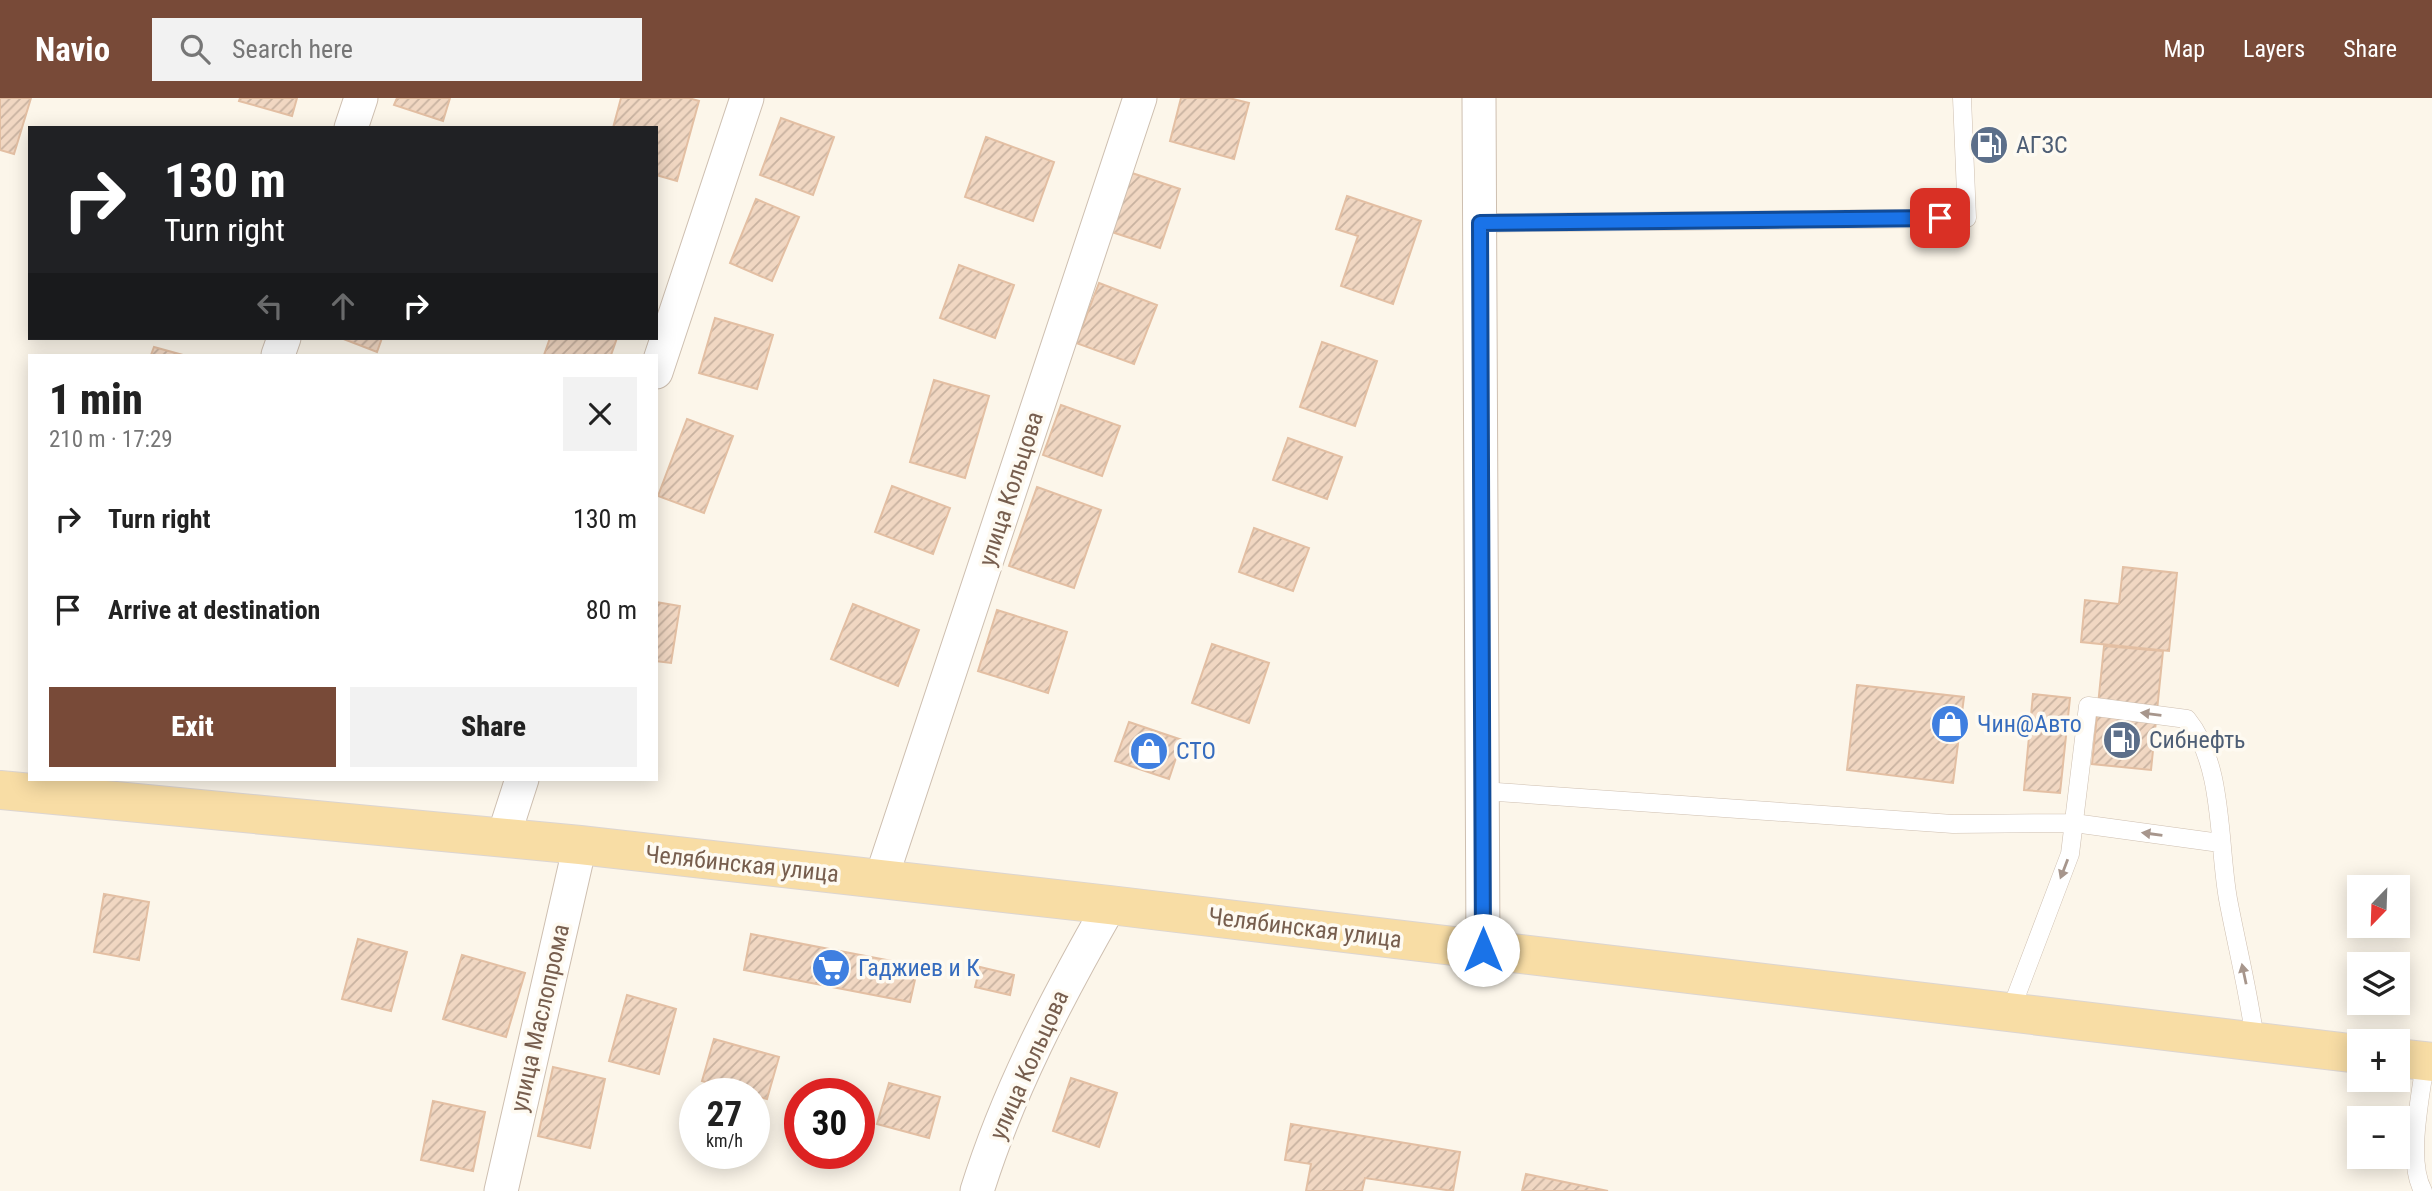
<!DOCTYPE html>
<html lang="en">
<head>
<meta charset="utf-8">
<style>
	:root { --surface:#fff; --page:#f2f2f2; --text:#222; --muted:#767676; --accent:#784a38 }
	body { margin:0; font-family:"Roboto Condensed",sans-serif; background:var(--page); color:var(--text); height:100vh; display:flex; flex-direction:column; font-size:26px; white-space:nowrap }
	* { box-sizing:border-box; margin:0 }
	p { font-size:23px; color:var(--muted) }
	.icon { flex:none; width:38px; height:38px; fill:none; stroke:currentColor; stroke-width:2; stroke-linecap:round; stroke-linejoin:round }
	.map { position:relative; flex:1; overflow:hidden }
	.details { position:absolute; left:28px; top:256px; width:630px; height:427px; display:flex; flex-direction:column; background:var(--surface); border-radius:0px; box-shadow:0 4px 18px #0003 }
	.details>* { flex:none }
	.top-card { position:absolute; left:28px; top:28px; width:630px; height:214px; border-radius:0px; box-shadow:0 4px 18px #0003; background:#202124; color:#fff; overflow:hidden }
	.needle { width:46px; rotate:203deg }
	.controls { position:absolute; left:2347px; top:777px; display:grid; gap:14px }
	.controls a { display:grid; place-items:center; width:63px; height:63px; border-radius:0px; background:var(--surface); box-shadow:0 4px 18px #0003; font-size:35px }
	.speed { position:absolute; left:679px; top:980px; display:flex; gap:14px; font-size:35px; font-weight:700; text-align:center }
	.speed>* { display:grid; place-content:center; width:91px; height:91px; border-radius:50%; background:var(--surface); box-shadow:0 4px 18px #0003; line-height:1 }
	.speed small { font-size:18px; font-weight:400 }
	.speed .limit { border:10px solid #d22; background:#fff; color:#111 }
	.pin { position:absolute; display:grid; place-items:center; width:60px; height:60px; color:#fff; margin:-30px; border-radius:14px; box-shadow:0 4px 10px #0006 }
	.me { position:absolute; width:77px; margin:-38px; rotate:0deg; stroke-linejoin:round; filter:drop-shadow(0 0 5px #0008) }
	.turn { display:flex; align-items:center; gap:24px; height:147px; padding:0 21px; font-size:32px }
	.turn .icon { width:91px; height:91px; stroke-width:2.5 }
	.turn b { display:block; font-size:49px; line-height:60px }
	.lanes { display:flex; align-items:center; height:66px; padding:0 21px; background:#0003; justify-content:center; gap:35px; direction:ltr }
	.lanes .off { opacity:.35 }
	.round { display:grid; place-items:center; flex:none; width:74px; height:74px; border-radius:0px; background:var(--page) }
	.overview { display:flex; align-items:center; justify-content:space-between; height:119px; padding:0 21px }
	h1 { font-size:42px; font-weight:800; line-height:52px }
	.action { display:flex; gap:14px; margin-top:auto; padding:14px 21px }
	.action a { flex:1; height:80px; border-radius:0px; background:var(--accent); color:#fff; font-size:28px; font-weight:800; line-height:80px; text-align:center }
	.action a+a { background:var(--page); color:var(--text) }
	ul { padding:0; list-style:none }
	li { display:flex; align-items:center; gap:21px; height:91px; padding:0 21px }
	li div { flex:1 }
	li b { display:block; font-size:26px }
	li em { font-style:normal }
	header { display:flex; align-items:center; gap:42px; box-sizing:border-box; height:98px; padding:0 35px; background:var(--accent); color:#fff }
	header strong { font-size:33px }
	nav { display:flex; gap:38px; margin-inline-start:auto; font-size:24px }
	.search { width:490px; height:63px; background:var(--page); display:flex; align-items:center; gap:18px; box-sizing:border-box; padding:0 24px; border-radius:0px; color:var(--muted); font-size:26px }
	.map>svg:first-child { display:block }
	.building { fill:url(#building-hatch); stroke:#e3bfa3; stroke-width:2 }
	.lines { fill:none; stroke-linecap:round; stroke-linejoin:round }
	.lane-casing { stroke:#cebfb0; stroke-width:19 }
	.street-casing { stroke:#cebfb0; stroke-width:35 }
	.primary-casing { stroke:#dcd5d1; stroke-width:40 }
	.lane { stroke:#fff; stroke-width:18 }
	.street { stroke:#fff; stroke-width:33 }
	.primary { stroke:#f8dda5; stroke-width:38 }
	.oneway { fill:#a7968c }
	.route-casing { stroke:#114b97; stroke-width:18 }
	.route { stroke:#1a73e8; stroke-width:12 }
	.labels { text-anchor:middle; stroke-width:7; stroke-linejoin:round; paint-order:stroke }
	.service-label { font-size:24px; fill:#4e5e75; stroke:#fefaf1; text-anchor:start }
	.street-label { font-size:24px; fill:#775e4e; stroke:#fefaf1 }
	.shop-label { font-size:24px; fill:#366cbe; stroke:#fefaf1; text-anchor:start }
</style>
</head>
<body>
<header>
<strong>Navio</strong>
<div class="search"><svg class="icon" aria-label="search" viewBox="0 0 24 24"><circle cx="10" cy="10" r="6"/><path d="M15 15l6 6"/></svg>Search here</div>
<nav><a>Map</a><a>Layers</a><a>Share</a></nav>
</header>
<div class="map">
<svg width="2432" height="1093" viewBox="0 0 2432 1093">
	<defs>
		<pattern id="building-hatch" width="6" height="6" patternUnits="userSpaceOnUse" patternTransform="scale(1.75)"><rect width="6" height="6" fill="#f1d7c2"/><path d="M-1 1l2-2M0 6l6-6M5 7l2-2" fill="none" stroke="#c8b2a0"/></pattern>
	</defs>
	<rect width="100%" height="100%" fill="#fcf6ea"/>
	<!-- building -->
	<path class="building" d="M 0,0 L 31,0 L 14,56 L 0,52 Z
		M 240,0 L 297,0 L 292,18 L 239,3 Z
		M 397,0 L 450,0 L 443,23 L 394,7 Z
		M 621,0 L 689,0 L 699,3 L 677,83 L 656,77 L 656,30 L 613,30 Z
		M 1181,0 L 1229,0 L 1249,5 L 1234,61 L 1170,43 Z
		M 781,20 L 834,39 L 813,97 L 760,77 Z
		M 986,39 L 1054,64 L 1033,123 L 965,99 Z
		M 1132,75 L 1180,91 L 1160,150 L 1112,134 Z
		M 1347,98 L 1421,123 L 1393,206 L 1341,188 L 1358,138 L 1336,131 Z
		M 756,101 L 799,119 L 772,183 L 730,165 Z
		M 959,167 L 1014,187 L 995,240 L 940,220 Z
		M 1099,185 L 1157,207 L 1134,266 L 1076,245 Z
		M 715,220 L 773,237 L 757,291 L 699,275 Z
		M 341,240 L 382,240 L 377,254 Z
		M 550,240 L 617,240 L 611,257 L 544,257 Z
		M 1322,244 L 1377,263 L 1355,328 L 1300,309 Z
		M 154,249 L 183,257 L 151,257 Z
		M 934,282 L 989,298 L 965,380 L 910,364 Z
		M 1061,307 L 1120,328 L 1102,378 L 1043,357 Z
		M 687,321 L 733,338 L 704,415 L 658,398 Z
		M 1288,340 L 1342,359 L 1327,401 L 1273,382 Z
		M 892,388 L 950,410 L 933,456 L 875,434 Z
		M 1037,389 L 1101,412 L 1074,490 L 1009,468 Z
		M 1254,430 L 1309,450 L 1293,493 L 1239,474 Z
		M 2123,469 L 2177,475 L 2169,553 L 2081,544 L 2085,502 L 2119,506 Z
		M 656,504 L 680,508 L 671,565 L 656,563 Z
		M 853,506 L 919,532 L 898,588 L 831,561 Z
		M 997,512 L 1067,534 L 1048,595 L 978,573 Z
		M 1212,546 L 1269,565 L 1249,625 L 1192,605 Z
		M 2104,548 L 2163,553 L 2151,672 L 2092,666 Z
		M 1857,587 L 1964,599 L 1953,685 L 1847,672 Z
		M 2033,596 L 2070,600 L 2060,695 L 2024,692 Z
		M 1129,624 L 1182,642 L 1169,681 L 1115,663 Z
		M 104,796 L 149,804 L 139,862 L 94,854 Z
		M 751,836 L 918,868 L 910,904 L 744,872 Z
		M 358,841 L 407,854 L 391,913 L 342,901 Z
		M 462,857 L 525,875 L 506,939 L 443,921 Z
		M 980,869 L 1014,877 L 1010,897 L 975,889 Z
		M 627,897 L 676,911 L 659,976 L 609,963 Z
		M 714,941 L 779,959 L 767,1001 L 702,983 Z
		M 553,969 L 605,981 L 590,1050 L 538,1038 Z
		M 1071,980 L 1117,995 L 1099,1049 L 1053,1033 Z
		M 889,985 L 940,999 L 929,1040 L 877,1026 Z
		M 433,1003 L 485,1014 L 473,1073 L 421,1062 Z
		M 1291,1026 L 1460,1054 L 1453,1093 L 1365,1080 L 1362,1093 L 1306,1093 L 1311,1066 L 1285,1062 Z
		M 1526,1076 L 1608,1093 L 1522,1093 Z"/>
	<g class="lines">
		<defs>
			<path id="lane" d="M 1480,125 L 1967,120 L 1962,0
				M 1482,693 L 1953,726 L 2074,725 L 2220,745
				M 2010,914 L 2070,756 L 2088,608 L 2187,621 C 2224,666 2218,745 2228,801 C 2237,849 2249,895 2255,943
				M 2423,1093 C 2406,1062 2421,998 2425,964"/>
			<path id="street" d="M 1479,0 L 1483,851
				M 351,30 L 361,0
				M 278,257 L 284,240
				M 656,274 L 747,0
				M 503,740 L 522,681
				M 881,781 L 1140,0
				M 501,1093 L 580,747
				M 977,1093 C 1008,993 1058,898 1110,807"/>
			<path id="primary" d="M 0,692 L 580,747 L 1110,807 L 2359,956
				M 2398,960 L 2432,964"/>
		</defs>
		<!-- lane casing -->
		<use href="#lane" class="lane-casing"/>
		<!-- street casing -->
		<use href="#street" class="street-casing"/>
		<!-- primary casing -->
		<use href="#primary" class="primary-casing"/>
		<!-- lane -->
		<use href="#lane" class="lane"/>
		<!-- street -->
		<use href="#street" class="street"/>
		<!-- primary -->
		<use href="#primary" class="primary"/>
	</g>
	<!-- one-way arrows -->
	<defs><path id="oneway-solid" d="M-6-.8H1V-3.2L6.5 0L1 3.2V.8H-6Z" transform="scale(1.75)"/></defs>
	<g class="oneway">
		<use href="#oneway-solid" transform="translate(2151 616) rotate(-173)"/>
		<use href="#oneway-solid" transform="translate(2152 736) rotate(-172)"/>
		<use href="#oneway-solid" transform="translate(2064 771) rotate(111)"/>
		<use href="#oneway-solid" transform="translate(2244 876) rotate(-102)"/>
	</g>
	<g class="lines">
		<defs>
			<path id="route" d="M 1483,852 L 1480,125 L 1940,120"/>
		</defs>
		<!-- route casing -->
		<use href="#route" class="route-casing"/>
		<!-- route -->
		<use href="#route" class="route"/>
	</g>
	<!-- icons -->
	<defs>
		<symbol id="fuel-disc" viewBox="-11 -11 22 22"><circle r="9.5" fill="#5c6f8a" stroke="#fefaf1"/><path d="M-5.5-6h7V0h2V4h1.3V-2.5L3-4.5l.8-.8L6-3V5H2.5V1h-1V6h-7ZM-4.2-4.7v3.2H.2V-4.7Z" fill="#fff"/></symbol>
		<symbol id="shop-disc" viewBox="-11 -11 22 22"><circle r="9.5" fill="#3f7fe0" stroke="#fefaf1"/><path d="M-5-2.5h2.3a2.7 3.5 0 0 1 5.4 0H5L5.5 6h-11ZM-1.5-2.5h3a1.5 2.3 0 0 0-3 0Z" fill="#fff"/></symbol>
		<symbol id="supermarket-disc" viewBox="-11 -11 22 22"><circle r="9.5" fill="#3f7fe0" stroke="#fefaf1"/><path d="M-6-5.5h2.5l.6 2H6L4.5 2H-2.5L-4.4-4H-6ZM-1.5 3.2a1.3 1.3 0 1 0 .1 0ZM3 3.2a1.3 1.3 0 1 0 .1 0Z" fill="#fff"/></symbol>
	</defs>
	<g fill-rule="evenodd">
		<use href="#fuel-disc" x="1967" y="25" width="44" height="44"/>
		<use href="#shop-disc" x="1928" y="604" width="44" height="44"/>
		<use href="#fuel-disc" x="2100" y="620" width="44" height="44"/>
		<use href="#shop-disc" x="1127" y="631" width="44" height="44"/>
		<use href="#supermarket-disc" x="809" y="848" width="44" height="44"/>
	</g>
	<g class="labels">
		<!-- service labels -->
		<g class="service-label">
			<text x="2016" y="55">АГЗС</text>
			<text x="2149" y="650">Сибнефть</text>
		</g>
		<!-- street labels -->
		<g class="street-label">
			<text transform="translate(1011 391) rotate(-72)" y="8">улица Кольцова</text>
			<text transform="translate(742 766) rotate(6)" y="8">Челябинская улица</text>
			<text transform="translate(1305 830) rotate(7)" y="8">Челябинская улица</text>
			<text transform="translate(540 920) rotate(-77)" y="8">улица Маслопрома</text>
			<text transform="translate(1029 967) rotate(-66)" y="8">улица Кольцова</text>
		</g>
		<!-- shop labels -->
		<g class="shop-label">
			<text x="1977" y="634">Чин@Авто</text>
			<text x="1176" y="661">СТО</text>
			<text x="858" y="878">Гаджиев и К</text>
		</g>
	</g>
</svg>
<div class="controls">
<a><svg class="needle" viewBox="-14 -14 28 28"><path d="M0-13l5 13h-10z" fill="#e53935"/><path d="M0 13l5-13h-10z" fill="#767676"/></svg></a>
<a><svg class="icon" aria-label="layers" viewBox="0 0 24 24"><path d="M12 4l9 5-9 5-9-5zM3 14l9 5 9-5"/></svg></a>
<a>+</a>
<a>−</a>
</div>
<div class="speed"><div>27<small>km/h</small></div><div class="limit">30</div></div>
<div class="pin" style="left:1940px;top:120px;background:#d93025"><svg class="icon" aria-label="arrive" viewBox="0 0 24 24"><path d="M6 21V4h12l-3 4 3 4H6"/></svg></div>
<svg class="me" style="left:1483px;top:852px" viewBox="-20 -20 40 40"><circle r="19" fill="#fff"/><path d="M0-13L10 11 0 6-10 11z" fill="#1a73e8"/></svg>
<div class="top-card">
<div class="turn"><svg class="icon" aria-label="right" viewBox="0 0 24 24"><path d="M7 20v-9h11M14 6l5 5-5 5"/></svg><div><b>130 m</b>Turn right</div></div>
<div class="lanes"><svg class="icon off" aria-label="left" viewBox="0 0 24 24"><path d="M17 20v-9H6M10 6l-5 5 5 5"/></svg><svg class="icon off" aria-label="ahead" viewBox="0 0 24 24"><path d="M12 20V5M6 11l6-6 6 6"/></svg><svg class="icon" aria-label="right" viewBox="0 0 24 24"><path d="M7 20v-9h11M14 6l5 5-5 5"/></svg></div>
</div>
<section class="details">
<div class="overview"><div><h1>1 min</h1><p>210 m · 17:29</p></div><a class="round"><svg class="icon" aria-label="close" viewBox="0 0 24 24"><path d="M6 6l12 12M18 6L6 18"/></svg></a></div>
<ul>
<li><svg class="icon" aria-label="right" viewBox="0 0 24 24"><path d="M7 20v-9h11M14 6l5 5-5 5"/></svg><div><b>Turn right</b></div><em>130 m</em></li>
<li><svg class="icon" aria-label="arrive" viewBox="0 0 24 24"><path d="M6 21V4h12l-3 4 3 4H6"/></svg><div><b>Arrive at destination</b></div><em>80 m</em></li>
</ul>
<div class="action"><a>Exit</a><a>Share</a></div>
</section>
</div>
</body>
</html>
